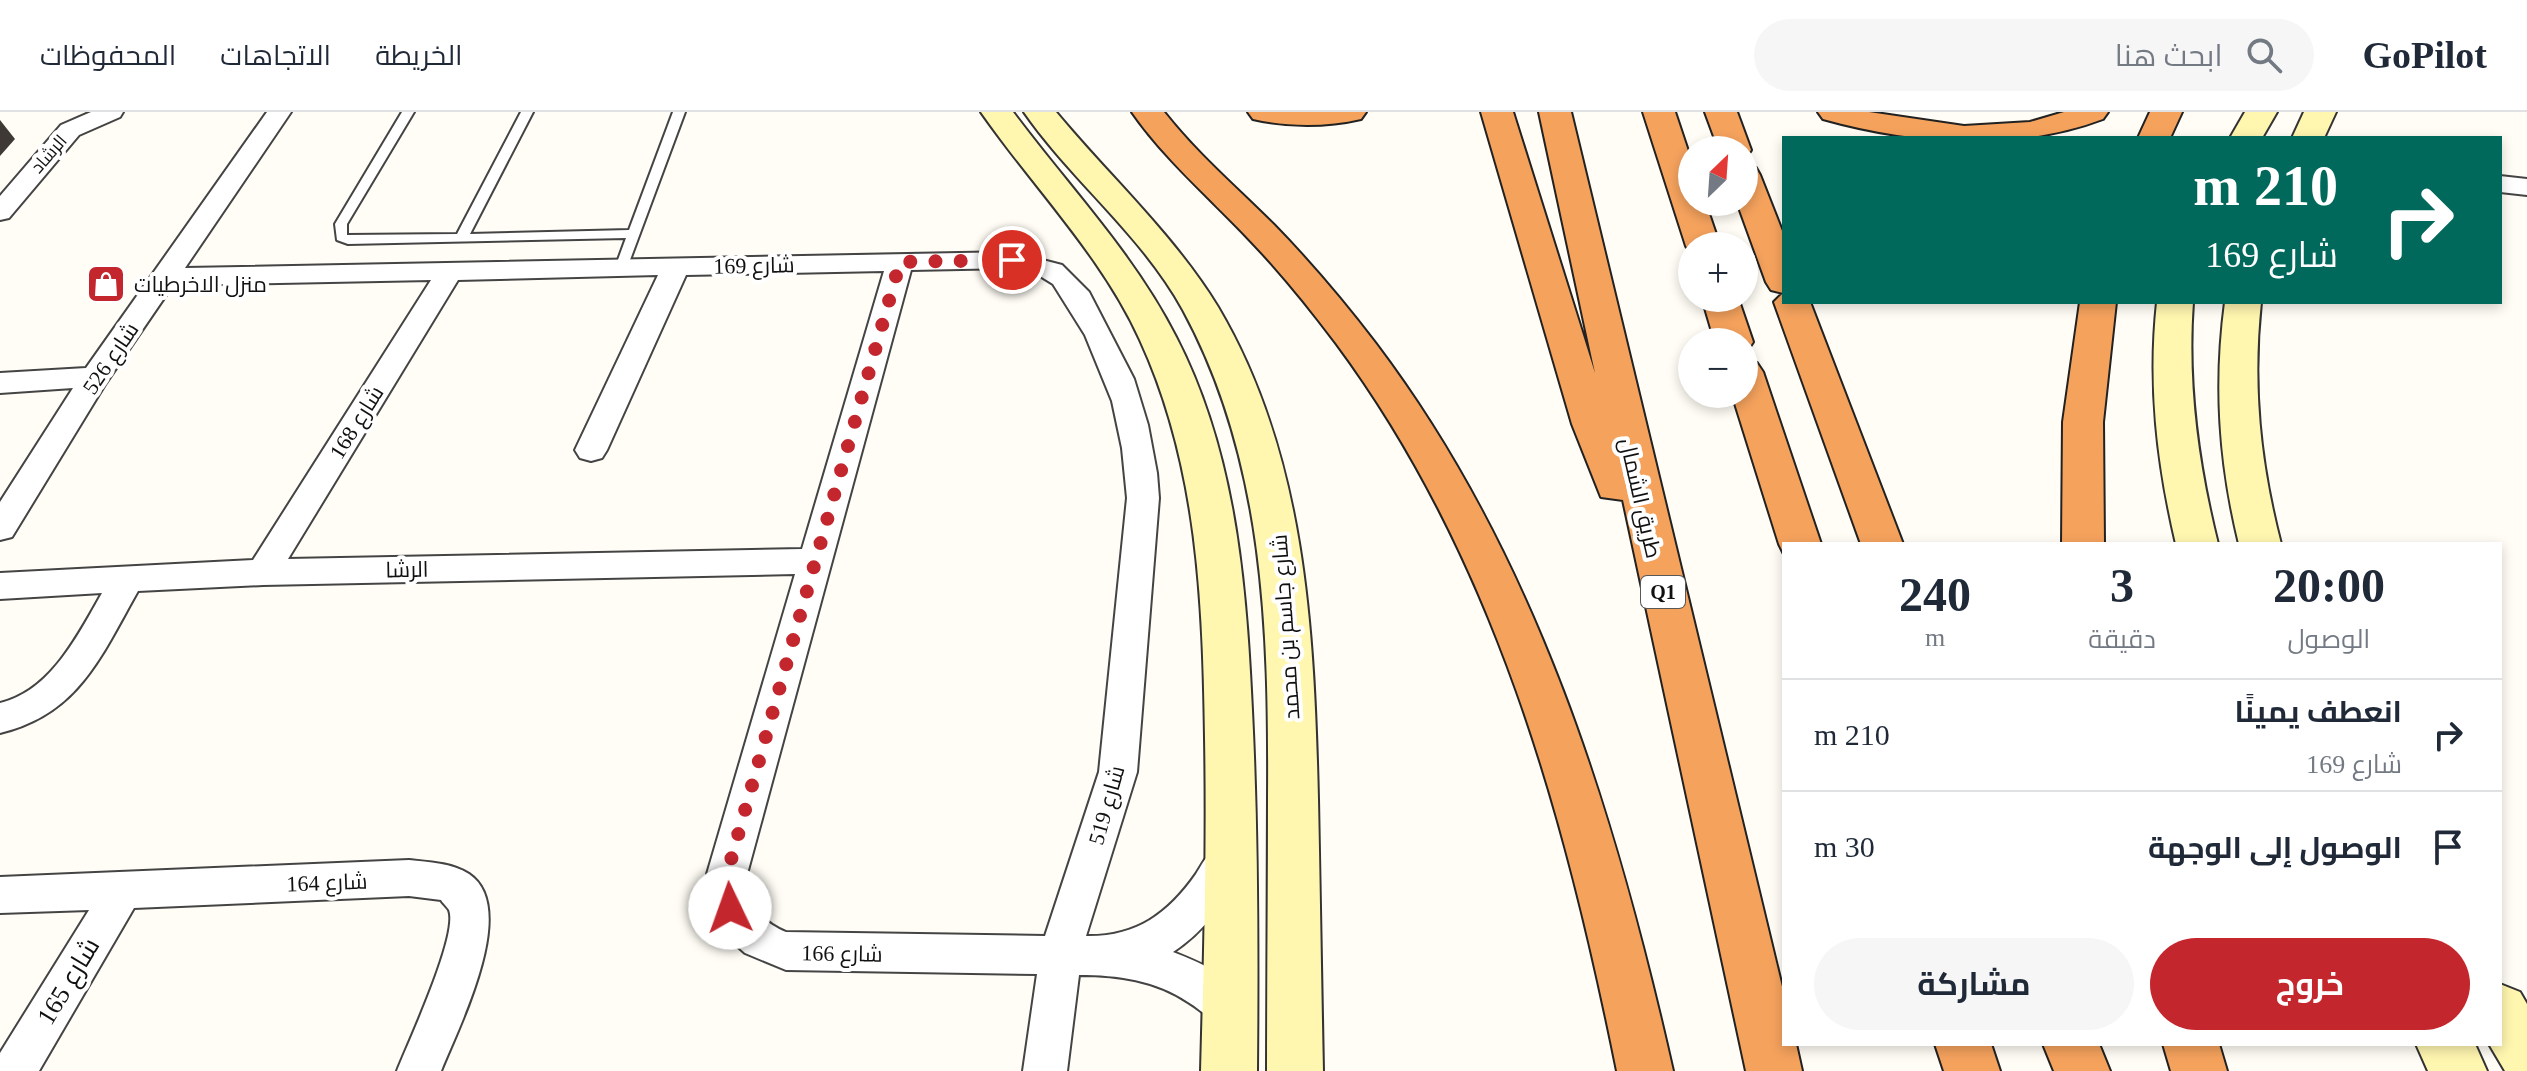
<!DOCTYPE html>
<html lang="ar">
<head>
<meta charset="utf-8">
<style>
	:root { --surface:#fff; --page:#f6f6f7; --text:#1f2937; --muted:#747a83; --line:#e0e1e3; --accent:#c4262e }
	body { margin:0; font-family:"Times New Roman",Cairo,serif; background:var(--page); color:var(--text); direction:rtl; height:100vh; display:flex; flex-direction:column; font-size:30px; white-space:nowrap }
	* { box-sizing:border-box; margin:0 }
	p { font-size:26px; color:var(--muted) }
	.icon { flex:none; width:44px; height:44px; fill:none; stroke:currentColor; stroke-width:2; stroke-linecap:round; stroke-linejoin:round }
	.map { position:relative; flex:1; overflow:hidden; direction:ltr }
	.details { position:absolute; left:1782px; top:430px; width:720px; height:504px; display:flex; flex-direction:column; background:var(--surface); border-radius:0px; box-shadow:0 4px 12px #0003; direction:rtl }
	.details>* { flex:none }
	.hud { position:absolute; left:1782px; top:24px; width:720px; height:168px; border-radius:0px; box-shadow:0 4px 12px #0003; direction:rtl; background:#00695c; color:#fff; overflow:hidden }
	.needle { width:52px; rotate:25deg }
	.fabs { position:absolute; left:1678px; top:24px; display:grid; gap:16px }
	.fabs a { display:grid; place-items:center; width:80px; height:80px; border-radius:50%; background:var(--surface); box-shadow:0 4px 12px #0003; font-size:40px }
	.pin { position:absolute; display:grid; place-items:center; width:68px; height:68px; color:#fff; margin:-34px; border:4px solid #fff; border-radius:50%; box-shadow:0 2px 8px #0007 }
	.me { position:absolute; width:88px; margin:-44px; rotate:357deg; stroke-linejoin:round; filter:drop-shadow(0 0 6px #0008) }
	.turn { display:flex; align-items:center; gap:28px; height:168px; padding:0 32px; font-size:36px }
	.turn .icon { width:104px; height:104px; stroke-width:2.5 }
	.turn b { display:block; font-size:56px; line-height:68px }
	.eta { display:flex; justify-content:space-evenly; align-items:center; height:136px; text-align:center }
	.eta b { font-size:48px; font-weight:700; line-height:56px }
	.button { display:flex; gap:16px; margin-top:auto; padding:16px 32px }
	.button a { flex:1; height:92px; border-radius:48px; background:var(--accent); color:#fff; font-size:32px; font-weight:700; line-height:92px; text-align:center }
	.button a+a { background:var(--page); color:var(--text) }
	ul { padding:0; list-style:none }
	li { display:flex; align-items:center; gap:24px; height:112px; padding:0 32px; border-top:2px solid var(--line) }
	li div { flex:1 }
	li b { display:block; font-size:30px }
	li em { font-style:normal }
	header { display:flex; align-items:center; gap:48px; box-sizing:border-box; height:112px; padding:0 40px; background:var(--surface); border-bottom:2px solid var(--line) }
	header strong { font-size:38px }
	nav { display:flex; gap:44px; margin-inline-start:auto; font-size:28px }
	.search { width:560px; height:72px; background:var(--page); display:flex; align-items:center; gap:20px; box-sizing:border-box; padding:0 28px; border-radius:44px; color:var(--muted); font-size:30px }
	.map>svg:first-child { display:block }
	.lines { fill:none; stroke-linecap:round; stroke-linejoin:round }
	.lane-casing { stroke:#444; stroke-width:4 }
	.street-casing { stroke:#444; stroke-width:4 }
	.secondary-casing { stroke:#333; stroke-width:4 }
	.highway-casing { stroke:#222; stroke-width:4 }
	.lane { fill:#fff; fill-rule:evenodd }
	.street { fill:#fff; fill-rule:evenodd }
	.secondary { fill:#fff6b0; fill-rule:evenodd }
	.highway { fill:#f5a25d; fill-rule:evenodd }
	.shaded-wall { fill:#3f3936 }
	.route { stroke:#c4262e; stroke-width:14; stroke-dasharray:0 25.2 }
	.labels { text-anchor:middle; stroke-width:8; stroke-linejoin:round; paint-order:stroke }
	.far-street-label { font-size:18px; fill:#111; stroke:#fff }
	.shield { fill:#fff; stroke:#585858; stroke-width:2 }
	.shield-label { font-size:20px; font-weight:bold; fill:#111 }
	.street-label { font-size:22px; fill:#111; stroke:#fff }
	.poi-label { font-size:22px; fill:#111; stroke:#fff; text-anchor:start }
	.near-street-label { font-size:26px; fill:#111; stroke:#fff }
</style>
</head>
<body>
<header>
<strong>GoPilot</strong>
<div class="search"><svg class="icon" aria-label="search" viewBox="0 0 24 24"><circle cx="10" cy="10" r="6"/><path d="M15 15l6 6"/></svg>ابحث هنا</div>
<nav><a>الخريطة</a><a>الاتجاهات</a><a>المحفوظات</a></nav>
</header>
<div class="map">
<svg width="2527" height="959" viewBox="0 0 2527 959">
	<rect width="100%" height="100%" fill="#fffdf5"/>
	<g class="lines">
		<defs>
			<path id="lane" d="M 402,0 L 414,0 L 347,112 L 347,123 L 457,122 L 521,0 L 533,0 L 470,122 L 629,118 L 673,0 L 685,0 L 627,156 L 621,160 L 615,156 L 626,126 L 348,132 L 337,128 L 335,112 Z"/>
			<path id="street" d="M 91,0 L 123,0 L 120,5 L 79,23 L 9,106 L 0,108 L 0,84 L 61,13 Z
				M 267,0 L 291,0 L 185,156 L 1012,140 L 1062,153 L 1089,180 L 1134,267 L 1148,313 L 1157,361 L 1159,386 L 1137,660 L 1086,824 C 1136,825 1168,802 1196,762 C 1206,746 1212,733 1230,726 L 1244,732 L 1250,744 C 1232,781 1207,818 1173,840 C 1203,852 1238,866 1251,897 L 1245,911 L 1230,917 C 1213,911 1203,899 1188,890 C 1155,868 1118,863 1079,863 L 1067,959 L 1023,959 L 1037,862 L 786,858 L 745,841 L 727,825 L 710,790 L 707,762 L 795,462 L 263,473 L 138,479 C 101,544 79,602 0,621 L 0,591 C 51,579 78,523 102,481 L 0,487 L 0,461 L 253,448 L 431,168 L 173,173 L 106,271 L 12,425 L 0,428 L 0,390 L 73,276 L 0,281 L 0,261 L 86,256 ZM 1012,156 L 1032,159 L 1053,172 L 1085,223 L 1112,289 L 1122,336 L 1127,386 L 1099,660 L 1045,824 L 786,820 C 758,808 748,791 747,762 L 911,158 ZM 884,159 L 802,437 L 288,447 L 458,168 L 658,163 L 575,338 L 580,346 L 591,349 L 602,346 L 607,338 L 686,163 Z
				M 2500,64 L 2527,67 L 2527,83 L 2500,80 Z
				M 409,748 C 429,750 452,751 469,762 C 520,796 458,916 441,959 L 397,959 C 408,931 459,822 449,798 C 448,796 442,790 441,788 L 409,784 L 134,796 L 39,959 L 0,959 L 0,941 L 89,798 L 0,801 L 0,765 Z"/>
			<path id="secondary" d="M 981,0 L 1013,0 C 1068,74 1134,142 1176,225 C 1239,347 1247,485 1253,620 C 1258,733 1258,846 1257,959 L 1201,959 C 1204,848 1207,737 1205,626 C 1203,490 1198,354 1140,228 C 1102,144 1034,76 981,0 Z
				M 1024,0 L 1056,0 C 1110,65 1174,123 1218,195 C 1306,344 1314,519 1318,687 C 1320,778 1321,868 1323,959 L 1267,959 C 1267,868 1268,778 1268,687 C 1269,519 1265,349 1183,198 C 1142,123 1072,69 1024,0 Z
				M 2245,0 L 2277,0 L 2262,26 L 2230,26 Z
				M 2304,0 L 2336,0 L 2324,26 L 2292,26 Z
				M 2157,190 L 2193,190 C 2187,273 2198,352 2218,432 L 2176,432 C 2157,351 2148,273 2157,190 Z
				M 2225,190 L 2261,190 C 2252,274 2260,351 2281,432 L 2239,432 C 2219,350 2214,273 2225,190 Z
				M 2500,872 L 2520,880 L 2527,892 L 2527,959 L 2505,959 L 2489,932 L 2500,932 Z
				M 2416,932 L 2475,932 L 2487,959 L 2428,959 Z"/>
			<path id="highway" d="M 1132,0 L 1164,0 C 1196,41 1237,76 1274,113 C 1310,150 1344,190 1376,232 C 1537,445 1615,702 1673,959 L 1617,959 C 1565,702 1495,445 1336,231 C 1308,194 1279,158 1247,125 C 1208,84 1164,46 1132,0 Z
				M 1248,0 L 1366,0 L 1361,7 C 1327,15 1287,15 1253,7 Z
				M 1481,0 L 1513,0 L 1595,261 L 1539,0 L 1571,0 L 1784,883 L 1784,932 L 1796,932 L 1802,959 L 1746,959 L 1623,388 L 1601,385 L 1572,312 Z
				M 1643,0 L 1675,0 L 1692,51 L 1692,90 L 1705,90 L 1720,134 L 1692,134 L 1692,142 L 1686,134 Z
				M 1705,0 L 1737,0 L 1751,38 L 1746,45 L 1744,38 L 1719,38 Z
				M 1818,0 L 1869,0 L 1964,14 L 2030,10 L 2064,0 L 2108,0 L 2103,7 C 2016,40 1912,32 1823,7 Z
				M 2150,0 L 2182,0 L 2170,26 L 2138,26 Z
				M 1744,53 L 1756,56 L 1760,63 L 1784,124 L 1784,190 L 1810,190 L 1903,432 L 1861,432 L 1774,190 L 1783,181 L 1771,178 L 1766,170 L 1737,90 L 1744,90 Z
				M 1702,186 L 1738,186 L 1753,230 L 1747,239 L 1744,239 L 1744,230 L 1715,230 Z
				M 2080,190 L 2116,190 L 2103,310 L 2104,432 L 2062,432 L 2063,310 Z
				M 1744,247 L 1757,251 L 1763,260 L 1821,432 L 1784,432 L 1784,442 L 1779,432 L 1732,282 L 1744,282 Z
				M 1935,932 L 1991,932 L 2000,959 L 1944,959 Z
				M 2043,932 L 2099,932 L 2110,959 L 2054,959 Z
				M 2163,932 L 2219,932 L 2227,959 L 2171,959 Z"/>
		</defs>
		<!-- lane casing -->
		<use href="#lane" class="lane-casing"/>
		<!-- street casing -->
		<use href="#street" class="street-casing"/>
		<!-- secondary casing -->
		<use href="#secondary" class="secondary-casing"/>
		<!-- highway casing -->
		<use href="#highway" class="highway-casing"/>
		<!-- lane -->
		<use href="#lane" class="lane"/>
		<!-- street -->
		<use href="#street" class="street"/>
		<!-- secondary -->
		<use href="#secondary" class="secondary"/>
		<!-- highway -->
		<use href="#highway" class="highway"/>
	</g>
	<!-- shaded-wall -->
	<path class="shaded-wall" d="M 0,8 L 15,27 L 0,44 Z"/>
	<g class="lines">
		<!-- route -->
		<path class="route" d="M 730,796 L 727,762 L 900,150 L 1012,148"/>
	</g>
	<!-- icons -->
	<defs>
		<symbol id="shop-square" viewBox="-11 -11 22 22"><rect x="-9" y="-9" width="18" height="18" rx="4" fill="#c4262e" stroke="#fff"/><path d="M-5-2.5h2.3a2.7 3.5 0 0 1 5.4 0H5L5.5 6h-11ZM-1.5-2.5h3a1.5 2.3 0 0 0-3 0Z" fill="#fff"/></symbol>
	</defs>
	<g fill-rule="evenodd">
		<use href="#shop-square" x="84" y="150" width="44" height="44"/>
	</g>
	<g class="labels">
		<!-- far-street labels -->
		<g class="far-street-label">
			<text transform="translate(49 42) rotate(-49)" y="6">الرشاد</text>
		</g>
		<!-- shield labels -->
		<rect class="shield" x="1641" y="464" width="44" height="32" rx="6"/>
		<g class="shield-label">
			<text x="1663" y="487">Q1</text>
		</g>
		<!-- street labels -->
		<g class="street-label">
			<text transform="translate(754 153) rotate(-1)" y="8">شارع 169</text>
			<text transform="translate(110 246) rotate(-56)" y="8">شارع 526</text>
			<text transform="translate(356 310) rotate(-58)" y="8">شارع 168</text>
			<text transform="translate(1641 386) rotate(77)" y="8">طريق الشمال</text>
			<text transform="translate(407 457) rotate(-1)" y="8">الرشا</text>
			<text transform="translate(1285 515) rotate(-94)" y="8">شارع جاسم بن محمد</text>
			<text transform="translate(1106 693) rotate(-74)" y="8">شارع 519</text>
			<text transform="translate(327 770) rotate(-2)" y="8">شارع 164</text>
			<text transform="translate(842 841) rotate(1)" y="8">شارع 166</text>
		</g>
		<!-- poi labels -->
		<g class="poi-label">
			<text x="134" y="180">منزل الاخرطيات</text>
		</g>
		<!-- near-street labels -->
		<g class="near-street-label">
			<text transform="translate(68 869) rotate(-59)" y="9">شارع 165</text>
		</g>
	</g>
</svg>
<div class="fabs">
<a><svg class="needle" viewBox="-14 -14 28 28"><path d="M0-13l5 13h-10z" fill="#e53935"/><path d="M0 13l5-13h-10z" fill="#747a83"/></svg></a>
<a>+</a>
<a>−</a>
</div>
<div class="pin" style="left:1012px;top:148px;background:#d93025"><svg class="icon" aria-label="arrive" viewBox="0 0 24 24"><path d="M6 21V4h12l-3 4 3 4H6"/></svg></div>
<svg class="me" style="left:730px;top:796px" viewBox="-20 -20 40 40"><circle r="19" fill="#fff"/><path d="M0-13L10 11 0 6-10 11z" fill="#c4262e"/></svg>
<div class="hud">
<div class="turn"><svg class="icon" aria-label="right" viewBox="0 0 24 24"><path d="M7 20v-9h11M14 6l5 5-5 5"/></svg><div><b>210 m</b>شارع 169</div></div>
</div>
<section class="details">
<div class="eta">
<div><b>20:00</b><p>الوصول</p></div>
<div><b>3</b><p>دقيقة</p></div>
<div><b>240</b><p>m</p></div>
</div>
<ul>
<li><svg class="icon" aria-label="right" viewBox="0 0 24 24"><path d="M7 20v-9h11M14 6l5 5-5 5"/></svg><div><b>انعطف يمينًا</b><p>شارع 169</p></div><em>210 m</em></li>
<li><svg class="icon" aria-label="arrive" viewBox="0 0 24 24"><path d="M6 21V4h12l-3 4 3 4H6"/></svg><div><b>الوصول إلى الوجهة</b></div><em>30 m</em></li>
</ul>
<div class="button"><a>خروج</a><a>مشاركة</a></div>
</section>
</div>
</body>
</html>
